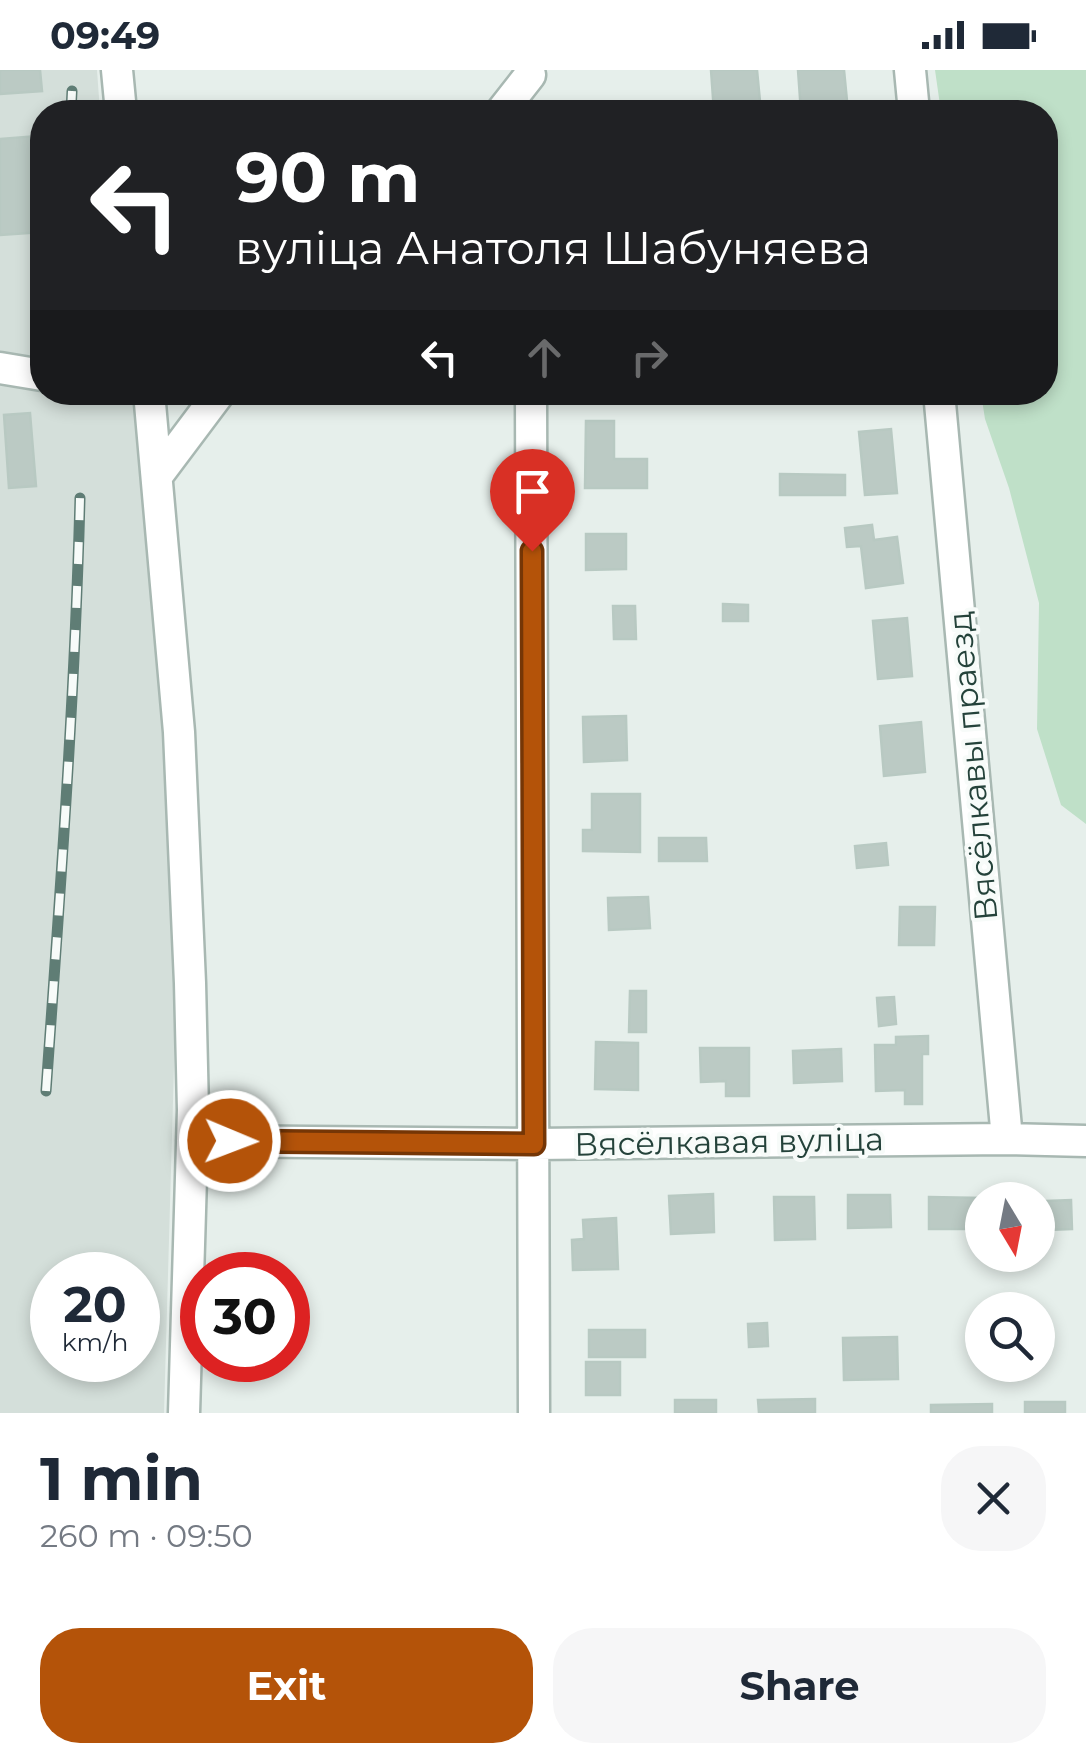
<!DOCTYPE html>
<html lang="en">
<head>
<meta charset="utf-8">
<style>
	:root { --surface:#fff; --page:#f6f6f7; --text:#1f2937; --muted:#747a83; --accent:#b45309 }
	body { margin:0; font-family:Montserrat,sans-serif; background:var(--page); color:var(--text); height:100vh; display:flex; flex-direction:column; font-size:38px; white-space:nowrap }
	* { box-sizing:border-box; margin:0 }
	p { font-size:32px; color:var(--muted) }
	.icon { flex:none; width:55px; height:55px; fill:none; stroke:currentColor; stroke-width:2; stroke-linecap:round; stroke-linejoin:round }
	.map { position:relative; height:1343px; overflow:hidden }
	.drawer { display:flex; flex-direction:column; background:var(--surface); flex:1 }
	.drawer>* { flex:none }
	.guide { position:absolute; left:30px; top:30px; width:1028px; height:305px; border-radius:40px; box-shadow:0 5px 15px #0003; background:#202124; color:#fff; overflow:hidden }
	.needle { width:65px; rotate:170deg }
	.fabs { position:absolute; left:965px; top:1112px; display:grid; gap:20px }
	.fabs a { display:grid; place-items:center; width:90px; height:90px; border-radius:50%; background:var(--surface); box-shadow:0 5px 15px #0003; font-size:50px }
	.speed { position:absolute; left:30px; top:1182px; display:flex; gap:20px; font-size:50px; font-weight:700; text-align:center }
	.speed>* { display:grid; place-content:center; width:130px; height:130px; border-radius:50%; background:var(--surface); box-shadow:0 5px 15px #0003; line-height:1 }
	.speed small { font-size:25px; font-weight:400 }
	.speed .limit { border:15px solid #d22; background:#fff; color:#111 }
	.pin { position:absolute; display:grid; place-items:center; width:85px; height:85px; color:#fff; margin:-102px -42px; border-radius:50% 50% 50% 0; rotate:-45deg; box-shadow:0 0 10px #0007 }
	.pin .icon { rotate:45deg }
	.me { position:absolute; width:110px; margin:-55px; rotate:91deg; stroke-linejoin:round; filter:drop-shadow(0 0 8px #0008) }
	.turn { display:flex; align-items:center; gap:35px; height:210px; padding:0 40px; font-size:45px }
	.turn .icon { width:130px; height:130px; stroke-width:2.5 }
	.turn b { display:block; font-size:70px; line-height:85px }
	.lanes { display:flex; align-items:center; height:95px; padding:0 40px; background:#0003; justify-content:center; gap:50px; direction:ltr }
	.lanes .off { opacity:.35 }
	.round { display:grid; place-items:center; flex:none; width:105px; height:105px; border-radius:40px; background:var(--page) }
	.head { display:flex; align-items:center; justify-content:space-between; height:170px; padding:0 40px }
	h1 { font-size:60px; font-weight:700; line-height:75px }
	.button { display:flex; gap:20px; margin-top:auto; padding:20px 40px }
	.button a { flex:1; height:115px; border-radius:40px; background:var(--accent); color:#fff; font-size:40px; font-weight:700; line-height:115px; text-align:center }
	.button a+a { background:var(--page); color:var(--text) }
	.status { display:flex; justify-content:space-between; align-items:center; height:70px; padding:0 50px; background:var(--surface); direction:ltr }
	.status svg { height:28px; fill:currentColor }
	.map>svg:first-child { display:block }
	.built { fill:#d4dfda; fill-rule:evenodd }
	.green { fill:#bfe0c8 }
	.building { fill:#bbcac4; stroke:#b8c9c2; stroke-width:2.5 }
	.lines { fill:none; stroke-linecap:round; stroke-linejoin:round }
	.minor-casing { stroke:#a8b8b2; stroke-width:35 }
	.minor { stroke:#fff; stroke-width:30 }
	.rail-casing { stroke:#5f7d75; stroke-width:11 }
	.rail { stroke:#f7fbf9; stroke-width:8; stroke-dasharray:22; stroke-linecap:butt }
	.route-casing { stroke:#753606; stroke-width:25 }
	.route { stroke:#b45309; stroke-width:18 }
	.labels { text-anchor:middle; stroke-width:8; stroke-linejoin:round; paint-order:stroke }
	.street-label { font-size:32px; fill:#24423a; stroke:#f7fbf9 }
</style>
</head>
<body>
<div class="status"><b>09:49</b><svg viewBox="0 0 49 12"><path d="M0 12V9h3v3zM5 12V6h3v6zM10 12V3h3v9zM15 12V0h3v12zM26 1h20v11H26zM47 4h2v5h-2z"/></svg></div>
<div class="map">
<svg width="1086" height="1343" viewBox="0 0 1086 1343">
	<rect width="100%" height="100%" fill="#e6efeb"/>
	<!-- built -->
	<path class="built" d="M 0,0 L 97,0 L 100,42 L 42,42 L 42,322 L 134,323 L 156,560 L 175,868 L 174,996 L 164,1343 L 0,1343 ZM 52,1205 L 138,1205 L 138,1290 L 52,1290 Z"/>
	<!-- green -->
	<path class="green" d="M 935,0 L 1086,0 L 1086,754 L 1061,735 L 1037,659 L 1039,533 L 1009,418 L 985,349 L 981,323 L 1045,322 L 1045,42 L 941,42 Z"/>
	<!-- building -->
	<path class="building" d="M 0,0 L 40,0 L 42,21 L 0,24 Z
		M 711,0 L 757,0 L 761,42 L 714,42 Z
		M 798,0 L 844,0 L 848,41 L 801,42 Z
		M 37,66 L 42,162 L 0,165 L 0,69 Z
		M 578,322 L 632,322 L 632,328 L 578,328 Z
		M 656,322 L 728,322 L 728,328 L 656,328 Z
		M 30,343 L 36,416 L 9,418 L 4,345 Z
		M 586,351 L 614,351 L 614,389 L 647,389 L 647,418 L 585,418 Z
		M 891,359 L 897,423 L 865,425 L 859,362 Z
		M 780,404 L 845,405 L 845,425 L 780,425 Z
		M 872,455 L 874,470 L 897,467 L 903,513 L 866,518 L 861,476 L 847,477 L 845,458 Z
		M 586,464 L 626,464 L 626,499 L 586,500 Z
		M 723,534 L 748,535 L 748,551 L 723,551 Z
		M 613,536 L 635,536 L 636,569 L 614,569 Z
		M 907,548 L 912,606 L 878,609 L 873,551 Z
		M 626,646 L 627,690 L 584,692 L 583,647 Z
		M 921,652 L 925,702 L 884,706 L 880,656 Z
		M 592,724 L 640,724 L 640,782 L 583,781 L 583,760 L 592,760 Z
		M 659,768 L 706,768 L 707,791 L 659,791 Z
		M 886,773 L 888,795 L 857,798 L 855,776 Z
		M 648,827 L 650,858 L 609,860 L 608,828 Z
		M 900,837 L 935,837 L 934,875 L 899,875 Z
		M 630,921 L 646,921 L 646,962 L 629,962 Z
		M 894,927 L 896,954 L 879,956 L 877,928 Z
		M 928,966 L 928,984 L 922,984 L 922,1034 L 905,1034 L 905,1020 L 876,1021 L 875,975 L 896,975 L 896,967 Z
		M 596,972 L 638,973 L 638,1020 L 595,1019 Z
		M 700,978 L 749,978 L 749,1026 L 726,1026 L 726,1011 L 701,1012 Z
		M 841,979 L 842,1011 L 794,1013 L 793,981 Z
		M 713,1124 L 714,1162 L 671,1164 L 669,1126 Z
		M 848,1125 L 890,1125 L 891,1157 L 848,1158 Z
		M 774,1127 L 814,1127 L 815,1169 L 775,1170 Z
		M 929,1127 L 983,1128 L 982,1159 L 929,1159 Z
		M 1071,1130 L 1072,1159 L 1047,1160 L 1046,1131 Z
		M 616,1148 L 618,1199 L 573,1200 L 572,1170 L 584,1169 L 583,1150 Z
		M 767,1253 L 768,1276 L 749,1277 L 748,1254 Z
		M 589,1260 L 645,1260 L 645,1287 L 589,1287 Z
		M 897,1267 L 898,1309 L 844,1310 L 843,1268 Z
		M 586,1292 L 620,1292 L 620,1325 L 586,1325 Z
		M 815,1329 L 815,1343 L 759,1343 L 758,1330 Z
		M 675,1330 L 716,1330 L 716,1343 L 675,1343 Z
		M 1025,1332 L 1065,1332 L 1065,1343 L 1025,1343 Z
		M 992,1334 L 992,1343 L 931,1343 L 931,1335 Z"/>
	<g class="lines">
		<defs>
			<path id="minor" d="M 117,0 L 121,42
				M 910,0 L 914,42
				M 501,42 L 530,5
				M 0,298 L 42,305
				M 149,322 L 179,662 L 190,913 L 193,1040 L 184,1343
				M 531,322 L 534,1343
				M 939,322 L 1007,1069
				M 157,406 L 220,322
				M 192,1071 L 534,1074 L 1007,1069 L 1086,1071"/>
		</defs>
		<!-- minor casing -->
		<use href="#minor" class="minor-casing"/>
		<!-- minor -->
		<use href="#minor" class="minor"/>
		<defs>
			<path id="rail" d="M 71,42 L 72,21
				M 46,1021 C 60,824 75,626 80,428"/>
		</defs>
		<!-- rail casing -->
		<use href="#rail" class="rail-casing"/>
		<!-- rail -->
		<use href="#rail" class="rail"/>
	</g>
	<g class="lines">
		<defs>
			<path id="route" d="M 230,1071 L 534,1074 L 532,481"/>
		</defs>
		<!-- route casing -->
		<use href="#route" class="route-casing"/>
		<!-- route -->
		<use href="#route" class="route"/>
	</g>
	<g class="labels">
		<!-- street labels -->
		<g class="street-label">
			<text transform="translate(973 696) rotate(-95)" y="11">Вясёлкавы праезд</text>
			<text transform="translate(729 1072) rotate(-1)" y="11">Вясёлкавая вуліца</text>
		</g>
	</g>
</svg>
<div class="fabs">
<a><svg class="needle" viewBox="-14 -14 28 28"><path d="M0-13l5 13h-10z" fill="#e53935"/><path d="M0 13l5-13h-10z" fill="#747a83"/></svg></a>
<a><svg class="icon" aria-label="search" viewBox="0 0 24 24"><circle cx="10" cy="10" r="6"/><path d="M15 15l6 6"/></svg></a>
</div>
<div class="speed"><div>20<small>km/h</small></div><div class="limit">30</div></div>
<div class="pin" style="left:532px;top:481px;background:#d93025"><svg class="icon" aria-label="arrive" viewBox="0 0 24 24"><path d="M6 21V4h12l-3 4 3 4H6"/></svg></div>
<svg class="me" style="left:230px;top:1071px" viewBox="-20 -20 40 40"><circle r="17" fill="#b45309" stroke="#fff" stroke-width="3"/><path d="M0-11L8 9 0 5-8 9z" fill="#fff"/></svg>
<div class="guide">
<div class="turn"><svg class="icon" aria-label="left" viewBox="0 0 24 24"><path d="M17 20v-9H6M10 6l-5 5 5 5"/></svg><div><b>90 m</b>вуліца Анатоля Шабуняева</div></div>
<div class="lanes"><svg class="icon" aria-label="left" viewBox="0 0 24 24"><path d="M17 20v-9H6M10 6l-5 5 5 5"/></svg><svg class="icon off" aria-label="ahead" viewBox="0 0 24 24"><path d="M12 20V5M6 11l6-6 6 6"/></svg><svg class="icon off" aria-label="right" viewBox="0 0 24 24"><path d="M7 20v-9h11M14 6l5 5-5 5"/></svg></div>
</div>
</div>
<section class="drawer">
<div class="head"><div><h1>1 min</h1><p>260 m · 09:50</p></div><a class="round"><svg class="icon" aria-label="close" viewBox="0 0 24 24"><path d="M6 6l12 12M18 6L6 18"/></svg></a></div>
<div class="button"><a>Exit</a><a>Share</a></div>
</section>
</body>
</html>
